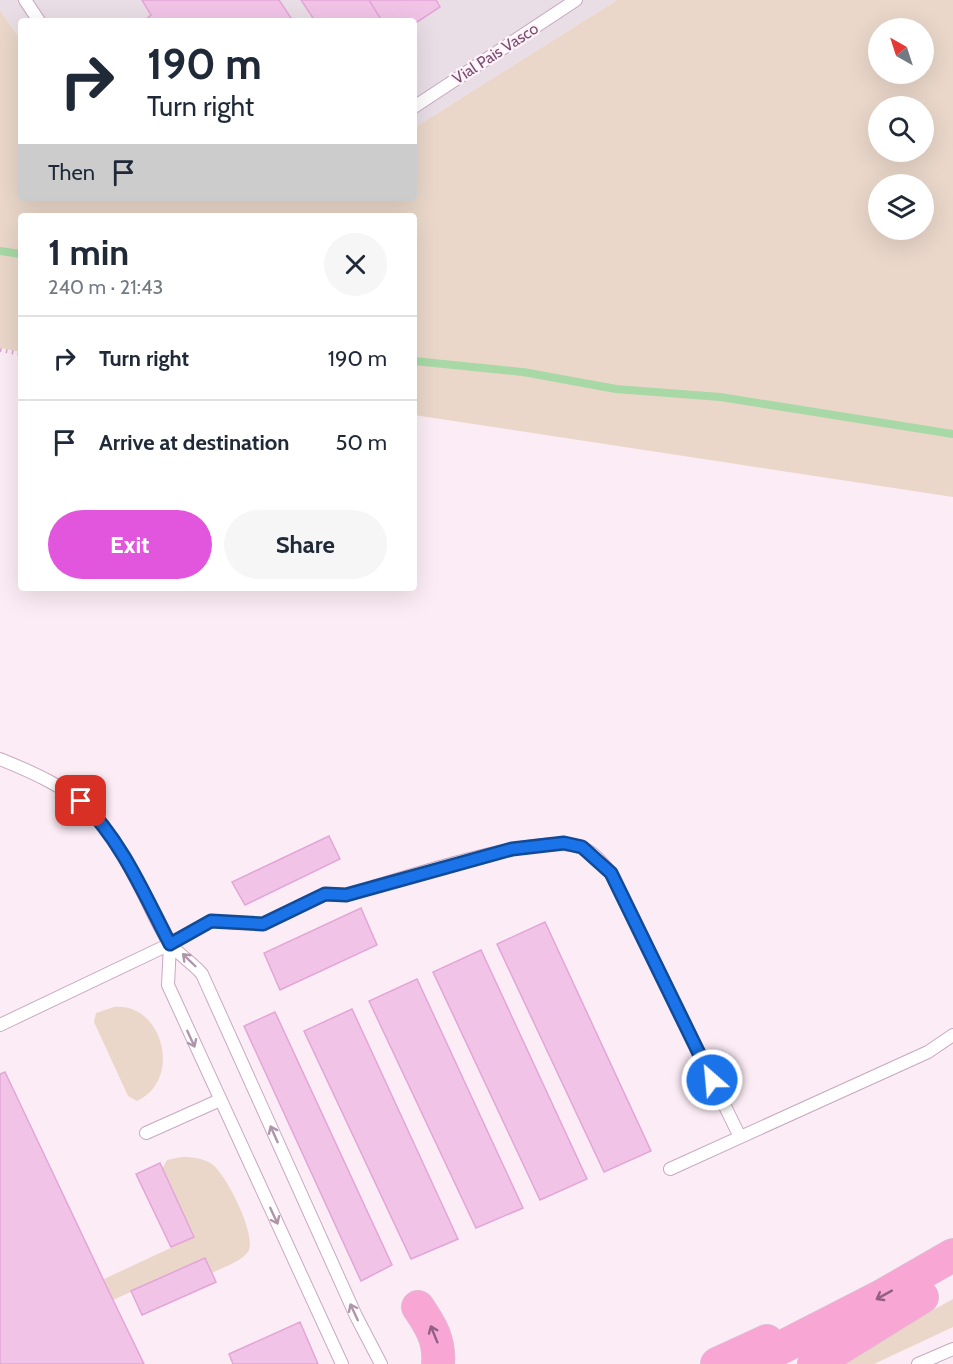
<!DOCTYPE html>
<html lang="en">
<head>
<meta charset="utf-8">
<style>
	:root { --surface:#fff; --page:#f6f6f7; --text:#1f2937; --muted:#747a83; --line:#e0e1e3; --accent:#e156dc }
	body { margin:0; font-family:Cabin,sans-serif; background:var(--page); color:var(--text); height:100vh; display:flex; flex-direction:column; font-size:22px; white-space:nowrap }
	* { box-sizing:border-box; margin:0 }
	p { font-size:20px; color:var(--muted) }
	.icon { flex:none; width:33px; height:33px; fill:none; stroke:currentColor; stroke-width:2; stroke-linecap:round; stroke-linejoin:round }
	.map { position:relative; flex:1; overflow:hidden }
	.drawer { position:absolute; left:18px; top:213px; width:399px; height:378px; display:flex; flex-direction:column; background:var(--surface); border-radius:6px; box-shadow:0 6px 24px #0002 }
	.drawer>* { flex:none }
	.top-card { position:absolute; left:18px; top:18px; width:399px; height:183px; border-radius:6px; box-shadow:0 6px 24px #0002; background:#fff; color:var(--text); overflow:hidden }
	.needle { width:39px; rotate:321deg }
	.tools { position:absolute; left:868px; top:18px; display:grid; gap:12px }
	.tools a { display:grid; place-items:center; width:66px; height:66px; border-radius:50%; background:var(--surface); box-shadow:0 6px 24px #0002; font-size:30px }
	.pin { position:absolute; display:grid; place-items:center; width:51px; height:51px; color:#fff; margin:-26px; border-radius:12px; box-shadow:0 3px 9px #0006 }
	.me { position:absolute; width:66px; margin:-33px; rotate:333deg; stroke-linejoin:round; filter:drop-shadow(0 0 4px #0008) }
	.turn { display:flex; align-items:center; gap:21px; height:126px; padding:0 30px; font-size:27px }
	.turn .icon { width:78px; height:78px; stroke-width:2.5 }
	.turn b { display:block; font-size:42px; line-height:51px }
	.then { display:flex; align-items:center; height:57px; padding:0 30px; background:#0003; gap:12px; font-size:22px }
	.round { display:grid; place-items:center; flex:none; width:63px; height:63px; border-radius:32px; background:var(--page) }
	.overview { display:flex; align-items:center; justify-content:space-between; height:102px; padding:0 30px }
	h1 { font-size:36px; font-weight:700; line-height:45px }
	.button { display:flex; gap:12px; margin-top:auto; padding:12px 30px }
	.button a { flex:1; height:69px; border-radius:36px; background:var(--accent); color:#fff; font-size:24px; font-weight:700; line-height:69px; text-align:center }
	.button a+a { background:var(--page); color:var(--text) }
	ul { padding:0; list-style:none }
	li { display:flex; align-items:center; gap:18px; height:84px; padding:0 30px; border-top:2px solid var(--line) }
	li div { flex:1 }
	li b { display:block; font-size:22px }
	li em { font-style:normal }
	.map>svg:first-child { display:block }
	.industrial { fill:#e9dee6 }
	.green { fill:#ead7ca; fill-rule:evenodd }
	.lines { fill:none; stroke-linecap:round; stroke-linejoin:round }
	.stream { stroke:#a8d8a6; stroke-width:8 }
	.building { fill:#f1c4e7; stroke:#e3a5d7; stroke-width:1.5 }
	.service-casing { stroke:#c8a8c1; stroke-width:14 }
	.primary-casing { stroke:#d6cad4; stroke-width:34 }
	.path { stroke:#d7a6cd; stroke-width:4; stroke-dasharray:1.5 4.5; stroke-linecap:butt }
	.service { stroke:#fff; stroke-width:12 }
	.primary { stroke:#f8a7d4; stroke-width:33 }
	.oneway { stroke:#ae95aa }
	.oneway2 { stroke:#926085 }
	.route-casing { stroke:#114b97; stroke-width:15 }
	.route { stroke:#1a73e8; stroke-width:10 }
	.labels { text-anchor:middle; stroke-width:4.5; stroke-linejoin:round; paint-order:stroke }
	.street-label { font-size:16px; fill:#784e71; stroke:#fef2f9 }
</style>
</head>
<body>
<div class="map">
<svg width="953" height="1364" viewBox="0 0 953 1364">
	<rect width="100%" height="100%" fill="#fcecf5"/>
	<!-- industrial -->
	<path class="industrial" d="M 0,0 L 617,0 L 414,128 L 414,21 L 21,21 L 21,41 L 0,10 Z"/>
	<!-- green -->
	<path class="green" d="M 617,0 L 953,0 L 953,497 L 414,415 L 414,216 L 21,216 L 21,352 L 0,348 L 0,10 L 21,41 L 21,198 L 414,198 L 414,128 ZM 879,28 L 924,28 L 924,74 L 879,74 ZM 924,106 L 924,152 L 879,152 L 879,106 ZM 879,184 L 924,184 L 924,230 L 879,230 Z
		M 114,1007 C 163,1002 183,1080 137,1101 L 128,1096 L 94,1022 L 96,1013 Z
		M 181,1157 C 192,1157 203,1158 212,1164 C 226,1174 258,1237 248,1252 C 241,1262 223,1267 212,1273 L 205,1258 L 113,1300 L 104,1279 L 194,1237 L 162,1169 L 167,1160 Z
		M 953,1299 L 953,1327 L 874,1364 L 835,1364 Z"/>
	<g class="lines">
		<!-- stream -->
		<path class="stream" d="M 0,251 L 21,254
			M 414,361 L 523,372 L 616,389 L 720,397 L 953,434"/>
	</g>
	<!-- building -->
	<path class="building" d="M 142,0 L 279,0 L 293,21 L 144,21 L 151,15 Z
		M 301,0 L 369,0 L 382,21 L 315,21 Z
		M 369,0 L 436,0 L 440,7 L 414,24 L 414,21 L 382,21 Z
		M 329,836 L 340,859 L 245,905 L 232,882 Z
		M 361,908 L 377,945 L 280,990 L 264,953 Z
		M 545,922 L 651,1151 L 604,1172 L 497,944 Z
		M 481,950 L 587,1179 L 540,1200 L 433,972 Z
		M 417,979 L 523,1208 L 476,1228 L 369,1001 Z
		M 352,1009 L 458,1239 L 411,1259 L 304,1031 Z
		M 275,1012 L 392,1265 L 361,1281 L 244,1026 Z
		M 5,1072 L 113,1300 L 144,1364 L 0,1364 L 0,1074 Z
		M 160,1163 L 194,1237 L 171,1247 L 136,1174 Z
		M 205,1258 L 216,1282 L 142,1315 L 131,1291 Z
		M 300,1322 L 318,1364 L 233,1364 L 229,1354 Z"/>
	<g class="lines">
		<defs>
			<path id="service" d="M 25,0 L 39,21
				M 414,107 L 576,0
				M 0,759 C 79,791 100,809 139,885 C 149,903 157,925 169,942 C 175,952 193,963 202,974 L 356,1316 L 381,1364
				M 170,944 L 168,985 L 342,1364
				M 0,1025 L 170,944 L 211,921 L 263,924 L 325,894 L 346,895 C 395,881 536,832 580,847 C 593,851 602,863 611,873 L 740,1137
				M 146,1133 L 220,1100
				M 670,1169 L 928,1052 L 953,1035
				M 918,1364 L 953,1349"/>
			<path id="primary" d="M 418,1307 C 431,1326 440,1341 438,1364
				M 717,1364 L 767,1341
				M 749,1364 L 880,1297 L 953,1255
				M 814,1364 L 922,1297"/>
		</defs>
		<!-- service casing -->
		<use href="#service" class="service-casing"/>
		<!-- primary casing -->
		<use href="#primary" class="primary-casing"/>
		<!-- path -->
		<path class="path" d="M 0,350 L 21,354"/>
		<!-- service -->
		<use href="#service" class="service"/>
		<!-- primary -->
		<use href="#primary" class="primary"/>
	</g>
	<!-- one-way arrows -->
	<defs><path id="oneway-shaft" d="M-6 0H5M1.5-3L5.5 0L1.5 3" fill="none" stroke-width="1.6" stroke-linecap="round" stroke-linejoin="round" transform="scale(1.5)"/></defs>
	<g class="oneway">
		<use href="#oneway-shaft" transform="translate(189 960) rotate(-136)"/>
		<use href="#oneway-shaft" transform="translate(191 1039) rotate(65)"/>
		<use href="#oneway-shaft" transform="translate(274 1134) rotate(-114)"/>
		<use href="#oneway-shaft" transform="translate(274 1216) rotate(65)"/>
		<use href="#oneway-shaft" transform="translate(354 1312) rotate(-115)"/>
	</g>
	<g class="oneway2">
		<use href="#oneway-shaft" transform="translate(884 1295) rotate(151)"/>
		<use href="#oneway-shaft" transform="translate(434 1334) rotate(-112)"/>
	</g>
	<g class="lines">
		<defs>
			<path id="route" d="M 81,801 C 122,841 144,894 170,944 L 211,921 L 263,924 L 325,894 L 346,895 L 512,849 L 564,843 L 582,847 L 611,873 L 712,1080"/>
		</defs>
		<!-- route casing -->
		<use href="#route" class="route-casing"/>
		<!-- route -->
		<use href="#route" class="route"/>
	</g>
	<g class="labels">
		<!-- street labels -->
		<g class="street-label">
			<text transform="translate(495 53) rotate(-33)" y="6">Vial Pais Vasco</text>
		</g>
	</g>
</svg>
<div class="tools">
<a><svg class="needle" viewBox="-14 -14 28 28"><path d="M0-13l5 13h-10z" fill="#e53935"/><path d="M0 13l5-13h-10z" fill="#747a83"/></svg></a>
<a><svg class="icon" aria-label="search" viewBox="0 0 24 24"><circle cx="10" cy="10" r="6"/><path d="M15 15l6 6"/></svg></a>
<a><svg class="icon" aria-label="layers" viewBox="0 0 24 24"><path d="M12 4l9 5-9 5-9-5zM3 14l9 5 9-5"/></svg></a>
</div>
<div class="pin" style="left:81px;top:801px;background:#d93025"><svg class="icon" aria-label="arrive" viewBox="0 0 24 24"><path d="M6 21V4h12l-3 4 3 4H6"/></svg></div>
<svg class="me" style="left:712px;top:1080px" viewBox="-20 -20 40 40"><circle r="17" fill="#1a73e8" stroke="#fff" stroke-width="3"/><path d="M0-11L8 9 0 5-8 9z" fill="#fff"/></svg>
<div class="top-card">
<div class="turn"><svg class="icon" aria-label="right" viewBox="0 0 24 24"><path d="M7 20v-9h11M14 6l5 5-5 5"/></svg><div><b>190 m</b>Turn right</div></div>
<div class="then">Then<svg class="icon" aria-label="arrive" viewBox="0 0 24 24"><path d="M6 21V4h12l-3 4 3 4H6"/></svg></div>
</div>
<section class="drawer">
<div class="overview"><div><h1>1 min</h1><p>240 m · 21:43</p></div><a class="round"><svg class="icon" aria-label="close" viewBox="0 0 24 24"><path d="M6 6l12 12M18 6L6 18"/></svg></a></div>
<ul>
<li><svg class="icon" aria-label="right" viewBox="0 0 24 24"><path d="M7 20v-9h11M14 6l5 5-5 5"/></svg><div><b>Turn right</b></div><em>190 m</em></li>
<li><svg class="icon" aria-label="arrive" viewBox="0 0 24 24"><path d="M6 21V4h12l-3 4 3 4H6"/></svg><div><b>Arrive at destination</b></div><em>50 m</em></li>
</ul>
<div class="button"><a>Exit</a><a>Share</a></div>
</section>
</div>
</body>
</html>
